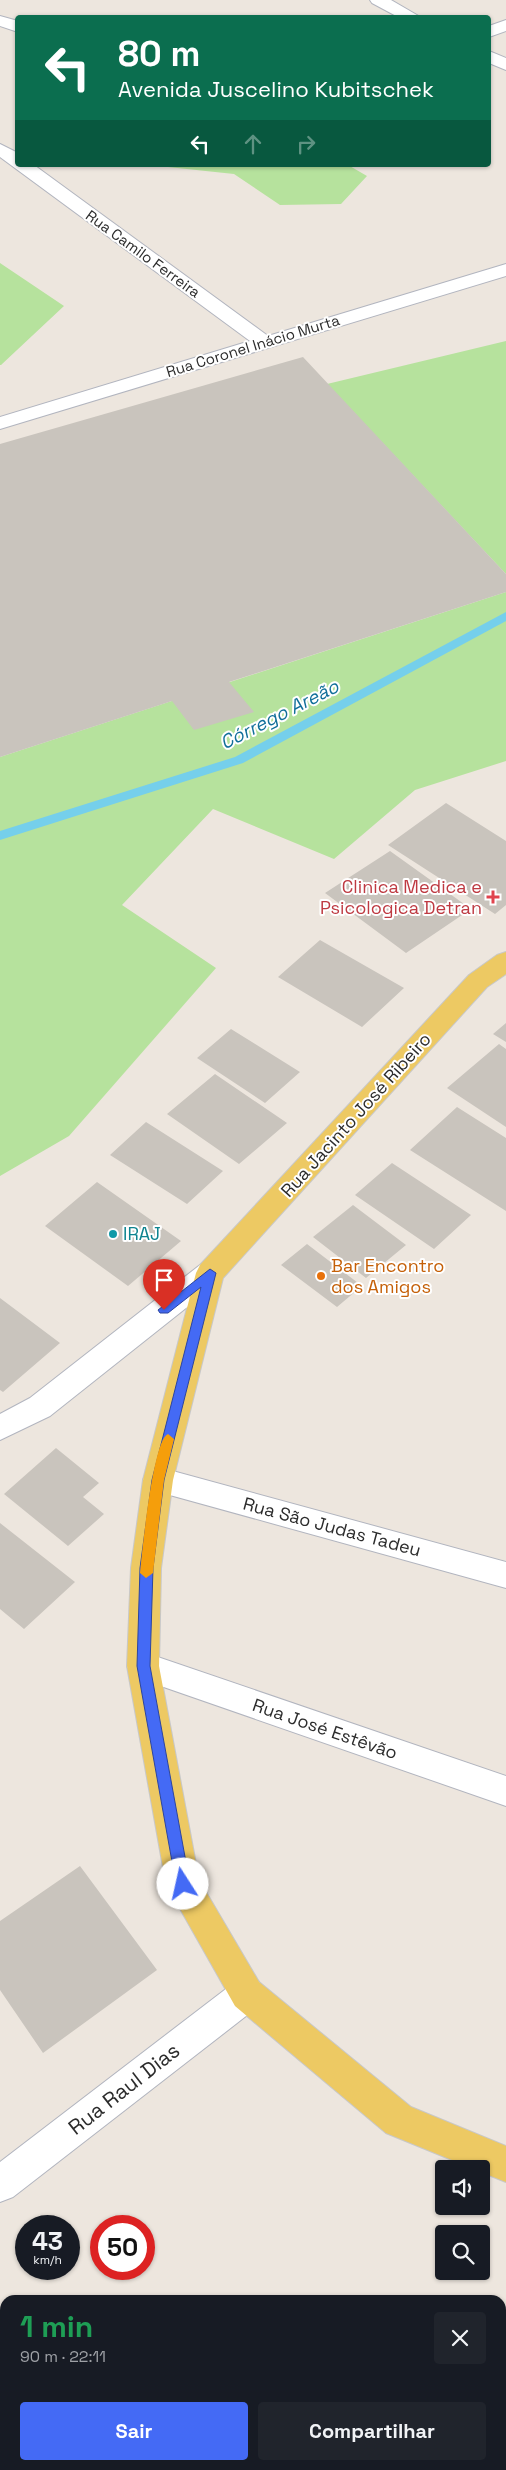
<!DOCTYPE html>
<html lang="pt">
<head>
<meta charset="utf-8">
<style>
	:root { --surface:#171b24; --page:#20242c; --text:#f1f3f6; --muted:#9ea1a6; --accent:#446af5 }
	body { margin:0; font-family:"Space Grotesk",sans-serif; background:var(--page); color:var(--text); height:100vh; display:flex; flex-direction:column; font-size:19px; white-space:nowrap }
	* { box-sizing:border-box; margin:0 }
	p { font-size:16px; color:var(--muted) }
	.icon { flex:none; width:28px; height:28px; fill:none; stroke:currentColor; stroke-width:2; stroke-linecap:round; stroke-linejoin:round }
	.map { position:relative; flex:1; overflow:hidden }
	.sheet { position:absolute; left:0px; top:2295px; width:506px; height:175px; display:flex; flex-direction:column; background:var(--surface); border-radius:15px 15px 0 0; box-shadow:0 1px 4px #0004 }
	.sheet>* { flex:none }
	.hud { position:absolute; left:15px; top:15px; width:476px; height:152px; border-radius:5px; box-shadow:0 1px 4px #0004; background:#0b6e4f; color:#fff; overflow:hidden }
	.tools { position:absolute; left:435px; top:2160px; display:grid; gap:10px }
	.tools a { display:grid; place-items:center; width:55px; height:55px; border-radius:5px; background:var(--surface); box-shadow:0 1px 4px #0004; font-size:25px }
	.speed { position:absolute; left:15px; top:2215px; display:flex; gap:10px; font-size:25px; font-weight:700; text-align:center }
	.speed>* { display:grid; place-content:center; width:65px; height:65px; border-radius:50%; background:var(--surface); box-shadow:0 1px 4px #0004; line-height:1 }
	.speed small { font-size:12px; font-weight:400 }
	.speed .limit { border:8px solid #d22; background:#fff; color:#111 }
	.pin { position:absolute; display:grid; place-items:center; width:42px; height:42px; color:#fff; margin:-51px -21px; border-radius:50% 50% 50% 0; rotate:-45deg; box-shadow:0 0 5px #0007 }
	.pin .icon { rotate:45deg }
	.me { position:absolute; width:55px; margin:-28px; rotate:350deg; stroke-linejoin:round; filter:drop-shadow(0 0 4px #0008) }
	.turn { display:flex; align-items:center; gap:18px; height:105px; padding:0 20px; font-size:22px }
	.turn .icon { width:65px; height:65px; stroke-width:2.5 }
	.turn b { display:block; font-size:35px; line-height:42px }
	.lanes { display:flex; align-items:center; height:48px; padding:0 20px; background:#0003; justify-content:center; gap:25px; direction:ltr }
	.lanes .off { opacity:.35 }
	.round { display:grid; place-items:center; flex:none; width:52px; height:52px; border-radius:5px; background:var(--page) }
	.head { display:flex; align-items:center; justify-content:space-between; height:85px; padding:0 20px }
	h1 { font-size:30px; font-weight:700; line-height:38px; color:#1e9e55 }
	.primary-button { display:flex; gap:10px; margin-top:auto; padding:10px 20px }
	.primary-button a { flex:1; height:58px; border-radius:5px; background:var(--accent); color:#fff; font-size:20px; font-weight:700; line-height:58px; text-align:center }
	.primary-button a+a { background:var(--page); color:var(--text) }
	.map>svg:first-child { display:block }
	.green { fill:#b6e29d }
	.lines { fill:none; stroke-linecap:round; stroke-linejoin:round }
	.stream { fill:#75cfeb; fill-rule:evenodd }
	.building { fill:#c9c4bd }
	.minor-casing { stroke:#b2b5bf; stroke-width:2 }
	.major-casing { stroke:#c8c8c8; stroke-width:2 }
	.minor { fill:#fff; fill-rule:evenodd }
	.major { fill:#edc963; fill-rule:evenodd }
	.route { fill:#446af5; stroke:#2c459f }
	.slow { fill:#f59e0b }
	.health-dot { fill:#e0444e; stroke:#fff; stroke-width:2 }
	.culture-dot { fill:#0f9aa8; stroke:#fff; stroke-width:2 }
	.food-dot { fill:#e8710a; stroke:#fff; stroke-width:2 }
	.labels { text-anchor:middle; stroke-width:4; stroke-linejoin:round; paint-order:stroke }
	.far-street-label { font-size:15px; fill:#2c2c2c; stroke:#fff }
	.health-label { font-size:18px; fill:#be3a42; stroke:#fff; text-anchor:end }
	.street-label { font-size:18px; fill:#2c2c2c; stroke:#fff }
	.culture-label { font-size:18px; fill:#0d838f; stroke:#fff; text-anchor:start }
	.food-label { font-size:18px; fill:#c56008; stroke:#fff; text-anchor:start }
	.water-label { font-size:19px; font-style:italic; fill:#116f9a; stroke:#fff }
	.near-street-label { font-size:21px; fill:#2c2c2c; stroke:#fff }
</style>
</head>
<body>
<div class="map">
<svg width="506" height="2470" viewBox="0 0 506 2470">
	<rect width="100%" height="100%" fill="#ede6de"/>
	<!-- green -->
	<path class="green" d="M 166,165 L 348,165 L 367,176 L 341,204 L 280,205 L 234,174 L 168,167 Z
		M 0,263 L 64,306 L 1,365 L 0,365 Z
		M 506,341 L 506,574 L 327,384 Z
		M 506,592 L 506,761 L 415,790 L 334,859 L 213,809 L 122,905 L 216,968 L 69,1136 L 0,1176 L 0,757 Z"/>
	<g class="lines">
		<!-- stream -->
		<path class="stream" d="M 506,612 L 506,621 L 243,763 L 0,840 L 0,831 L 235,757 Z"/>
	</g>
	<!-- building -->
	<path class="building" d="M 303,357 L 506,574 L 506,592 L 229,682 L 254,712 L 194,730 L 172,701 L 0,757 L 0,444 Z
		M 446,803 L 506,841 L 506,905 L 495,914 L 388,845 Z
		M 390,851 L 471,909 L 406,953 L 325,893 Z
		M 320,940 L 404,988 L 362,1027 L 278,977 Z
		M 506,1023 L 506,1042 L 493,1034 Z
		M 231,1029 L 300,1072 L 265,1103 L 197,1058 Z
		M 499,1044 L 506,1049 L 506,1127 L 447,1088 Z
		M 215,1074 L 287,1123 L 239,1164 L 167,1114 Z
		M 457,1107 L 506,1138 L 506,1211 L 410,1150 Z
		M 146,1122 L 223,1171 L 187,1204 L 110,1155 Z
		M 392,1163 L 471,1215 L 434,1249 L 355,1195 Z
		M 97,1182 L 181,1241 L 128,1286 L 45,1226 Z
		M 353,1205 L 406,1245 L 366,1278 L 313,1237 Z
		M 307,1244 L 362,1286 L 337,1307 L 281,1265 Z
		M 0,1298 L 60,1343 L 3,1392 L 0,1390 Z
		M 56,1448 L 99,1483 L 83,1497 L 104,1514 L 68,1546 L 4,1494 Z
		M 0,1523 L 75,1582 L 24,1629 L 0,1609 Z
		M 80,1866 L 157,1970 L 43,2053 L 0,1990 L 0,1921 Z"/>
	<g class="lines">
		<defs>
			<path id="minor" d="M 370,0 L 391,0 L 422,18 L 400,18 L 372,3 Z
				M 0,16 L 18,21 L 18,32 L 0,26 Z
				M 506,20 L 506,31 L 489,37 L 489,26 Z
				M 489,51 L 506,58 L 506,70 L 489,63 Z
				M 0,144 L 18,153 L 18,165 L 34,165 L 268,336 L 506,264 L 506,276 L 0,429 L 0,417 L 250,341 L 0,157 Z
				M 210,1262 L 220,1265 L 224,1273 L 220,1281 L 50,1416 L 0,1440 L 0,1414 L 30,1398 L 200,1265 Z
				M 158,1467 L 506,1562 L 506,1588 L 148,1489 L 143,1480 L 148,1471 Z
				M 143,1652 L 506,1776 L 506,1806 L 132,1676 L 127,1666 L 132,1656 Z
				M 247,1977 L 259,1982 L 264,1994 L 259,2006 L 13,2197 L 0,2202 L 0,2162 L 235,1982 Z"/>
			<path id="major" d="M 506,952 L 506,974 L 487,987 L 223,1278 L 173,1480 L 161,1568 L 159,1666 L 199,1880 L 259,1982 L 411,2107 L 506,2146 L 506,2182 L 481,2172 L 481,2169 L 474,2169 L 386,2133 L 235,2006 L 166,1884 L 127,1666 L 131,1568 L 143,1480 L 196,1273 L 200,1265 L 469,975 L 497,955 Z"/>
		</defs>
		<!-- minor casing -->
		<use href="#minor" class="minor-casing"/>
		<!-- major casing -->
		<use href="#major" class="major-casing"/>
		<!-- minor -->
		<use href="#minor" class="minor"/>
		<!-- major -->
		<use href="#major" class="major"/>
	</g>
	<!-- route -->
	<path class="route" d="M 210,1269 L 216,1273 L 164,1480 L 153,1568 L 150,1666 L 190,1884 L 188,1888 L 183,1890 L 178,1888 L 176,1884 L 137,1666 L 140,1568 L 152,1480 L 201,1287 L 168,1313 L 160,1313 L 158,1310 Z"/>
	<!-- slow -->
	<path class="slow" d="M 168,1434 L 174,1439 L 164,1480 L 153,1573 L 146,1578 L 140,1573 C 142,1552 153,1439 168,1434 Z"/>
	<!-- markers -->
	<path class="health-dot" d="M490.5 889.5h5v5h5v5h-5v5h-5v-5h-5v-5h5z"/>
	<circle class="culture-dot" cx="113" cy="1234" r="5"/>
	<circle class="food-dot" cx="321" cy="1276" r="5"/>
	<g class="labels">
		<!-- far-street labels -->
		<g class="far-street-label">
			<text transform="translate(143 254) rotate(36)" y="5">Rua Camilo Ferreira</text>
			<text transform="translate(253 346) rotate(-17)" y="5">Rua Coronel Inácio Murta</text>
		</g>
		<!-- health labels -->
		<g class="health-label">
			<text x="482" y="893">Clinica Medica e<tspan x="482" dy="21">Psicologica Detran</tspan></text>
		</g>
		<!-- street labels -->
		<g class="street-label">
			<text transform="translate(356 1115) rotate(-48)" y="6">Rua Jacinto José Ribeiro</text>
			<text transform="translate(332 1527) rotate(15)" y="6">Rua São Judas Tadeu</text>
			<text transform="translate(325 1729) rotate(19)" y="6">Rua José Estêvão</text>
		</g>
		<!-- culture labels -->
		<g class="culture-label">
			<text x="123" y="1240">IRAJ</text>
		</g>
		<!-- food labels -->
		<g class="food-label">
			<text x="331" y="1272">Bar Encontro<tspan x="331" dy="21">dos Amigos</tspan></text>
		</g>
		<!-- water labels -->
		<g class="water-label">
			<text transform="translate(279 714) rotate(-27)" y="7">Córrego Areão</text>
		</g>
		<!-- near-street labels -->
		<g class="near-street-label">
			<text transform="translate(124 2089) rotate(-38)" y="7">Rua Raul Dias</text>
		</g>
	</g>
</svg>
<div class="tools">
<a><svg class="icon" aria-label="sound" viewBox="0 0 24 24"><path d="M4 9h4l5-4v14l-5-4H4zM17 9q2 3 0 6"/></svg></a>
<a><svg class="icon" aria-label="search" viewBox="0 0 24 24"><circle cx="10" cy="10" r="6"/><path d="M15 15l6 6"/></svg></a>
</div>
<div class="speed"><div>43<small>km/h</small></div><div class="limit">50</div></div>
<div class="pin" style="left:164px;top:1310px;background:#d93025"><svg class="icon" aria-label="arrive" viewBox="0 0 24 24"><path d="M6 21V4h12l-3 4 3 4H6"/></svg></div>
<svg class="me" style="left:183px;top:1884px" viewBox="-20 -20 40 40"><circle r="19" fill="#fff"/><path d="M0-13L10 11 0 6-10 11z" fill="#446af5"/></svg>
<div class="hud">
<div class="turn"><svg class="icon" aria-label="left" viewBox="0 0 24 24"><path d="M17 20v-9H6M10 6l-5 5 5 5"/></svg><div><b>80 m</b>Avenida Juscelino Kubitschek</div></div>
<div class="lanes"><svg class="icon" aria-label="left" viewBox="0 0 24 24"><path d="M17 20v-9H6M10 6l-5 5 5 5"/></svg><svg class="icon off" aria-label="ahead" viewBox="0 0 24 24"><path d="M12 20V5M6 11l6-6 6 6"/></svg><svg class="icon off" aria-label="right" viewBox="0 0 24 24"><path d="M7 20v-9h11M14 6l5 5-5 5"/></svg></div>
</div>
<section class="sheet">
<div class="head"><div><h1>1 min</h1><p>90 m · 22:11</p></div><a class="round"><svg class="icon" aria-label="close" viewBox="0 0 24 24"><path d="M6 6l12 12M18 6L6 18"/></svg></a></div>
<div class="primary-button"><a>Sair</a><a>Compartilhar</a></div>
</section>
</div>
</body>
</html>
